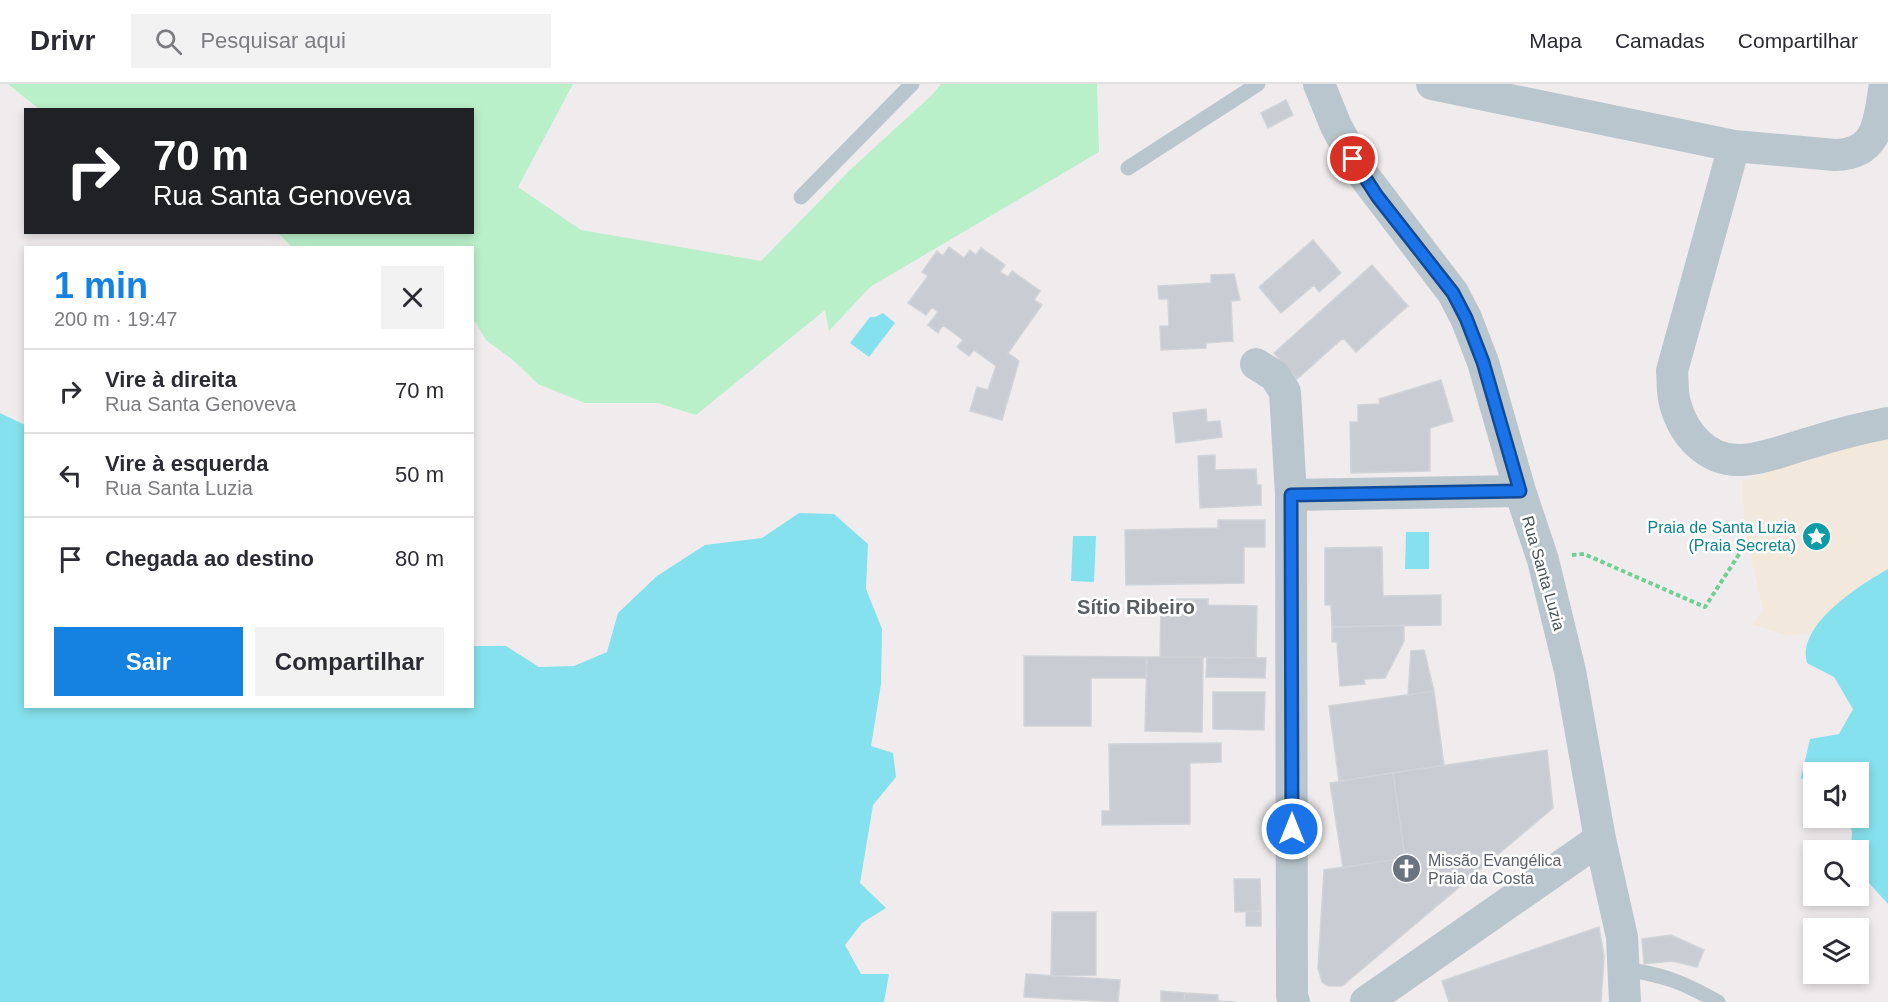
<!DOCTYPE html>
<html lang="pt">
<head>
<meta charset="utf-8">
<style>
	:root { --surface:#fff; --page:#f2f2f3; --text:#2b2b33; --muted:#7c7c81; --line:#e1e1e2; --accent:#1581e1 }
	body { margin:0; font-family:Arial,sans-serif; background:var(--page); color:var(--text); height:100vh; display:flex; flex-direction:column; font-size:22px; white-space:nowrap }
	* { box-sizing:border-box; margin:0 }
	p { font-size:20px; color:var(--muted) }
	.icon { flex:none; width:33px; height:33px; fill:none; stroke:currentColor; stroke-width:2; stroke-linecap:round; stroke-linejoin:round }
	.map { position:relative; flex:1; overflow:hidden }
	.sheet { position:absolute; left:24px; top:162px; width:450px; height:462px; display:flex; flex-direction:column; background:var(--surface); border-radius:0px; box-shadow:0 3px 9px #0003 }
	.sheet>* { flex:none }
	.hud { position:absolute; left:24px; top:24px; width:450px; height:126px; border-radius:0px; box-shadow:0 3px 9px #0003; background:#202124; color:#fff; overflow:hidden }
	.controls { position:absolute; left:1803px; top:678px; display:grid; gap:12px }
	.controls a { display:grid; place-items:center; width:66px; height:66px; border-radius:0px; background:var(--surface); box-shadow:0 3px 9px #0003; font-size:30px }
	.pin { position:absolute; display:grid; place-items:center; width:51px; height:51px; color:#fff; margin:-26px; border:3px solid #fff; border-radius:50%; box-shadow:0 2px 6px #0007 }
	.me { position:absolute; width:66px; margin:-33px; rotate:0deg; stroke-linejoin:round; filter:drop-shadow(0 0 4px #0008) }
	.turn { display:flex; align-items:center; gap:21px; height:126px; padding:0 30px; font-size:27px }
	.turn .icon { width:78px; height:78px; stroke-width:2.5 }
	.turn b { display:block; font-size:42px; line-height:51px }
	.round { display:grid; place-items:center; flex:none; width:63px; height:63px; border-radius:0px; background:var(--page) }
	.headline { display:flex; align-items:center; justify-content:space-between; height:102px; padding:0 30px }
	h1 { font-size:36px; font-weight:700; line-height:45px; color:var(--accent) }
	.primary-button { display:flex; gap:12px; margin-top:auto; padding:12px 30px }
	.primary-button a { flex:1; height:69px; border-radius:0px; background:var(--accent); color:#fff; font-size:24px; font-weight:700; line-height:69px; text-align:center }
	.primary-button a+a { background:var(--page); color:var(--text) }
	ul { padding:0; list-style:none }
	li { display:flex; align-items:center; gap:18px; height:84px; padding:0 30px; border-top:2px solid var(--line) }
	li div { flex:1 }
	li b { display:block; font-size:22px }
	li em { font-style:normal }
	header { display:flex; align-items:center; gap:36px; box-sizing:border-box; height:84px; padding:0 30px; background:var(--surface); border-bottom:2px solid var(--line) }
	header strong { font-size:28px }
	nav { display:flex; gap:33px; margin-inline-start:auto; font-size:21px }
	.search { width:420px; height:54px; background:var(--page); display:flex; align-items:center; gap:15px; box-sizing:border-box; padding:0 21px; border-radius:0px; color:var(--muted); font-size:22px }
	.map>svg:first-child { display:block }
	.green { fill:#b9efc9 }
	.sand { fill:#f2e9dc }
	.water { fill:#85e1ed }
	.building { fill:#c9ccd2; stroke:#d0d4d9; stroke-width:1.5 }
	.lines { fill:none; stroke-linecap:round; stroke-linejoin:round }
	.path { stroke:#70ce97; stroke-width:4; stroke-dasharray:4.5 3; stroke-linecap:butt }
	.lane { stroke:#bac6cd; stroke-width:15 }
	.street { stroke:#bac6cd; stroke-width:32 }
	.route-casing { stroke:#114b97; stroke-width:15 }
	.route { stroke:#1a73e8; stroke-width:10 }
	.labels { text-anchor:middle; stroke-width:5; stroke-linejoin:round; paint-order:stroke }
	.culture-label { font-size:16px; fill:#0d838f; stroke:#fff; text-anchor:end }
	.street-label { font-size:16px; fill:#45525a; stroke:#fff }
	.worship-label { font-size:16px; fill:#5b616d; stroke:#fff; text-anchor:start }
	.quarter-label { font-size:20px; font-weight:bold; fill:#595e62; stroke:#fff }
</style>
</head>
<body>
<header>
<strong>Drivr</strong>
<div class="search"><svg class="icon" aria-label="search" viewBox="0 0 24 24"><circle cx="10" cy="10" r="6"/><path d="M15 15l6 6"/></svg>Pesquisar aqui</div>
<nav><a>Mapa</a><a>Camadas</a><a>Compartilhar</a></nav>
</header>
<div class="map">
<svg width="1888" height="918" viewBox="0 0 1888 918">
	<rect width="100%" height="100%" fill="#f0eced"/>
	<!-- green -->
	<path class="green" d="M 8,0 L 573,0 L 518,103 L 581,146 L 761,177 L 851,85 L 932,11 L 941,0 L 1097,0 L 1099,68 L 870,203 L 829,247 L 825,226 L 696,331 L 658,319 L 585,319 L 538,300 L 513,276 L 486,256 L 476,239 L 473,237 L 472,164 L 292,163 L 278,149 L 472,148 L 472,26 L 39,25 Z"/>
	<!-- sand -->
	<path class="sand" d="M 1888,353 L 1888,485 L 1865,498 L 1839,519 L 1810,549 L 1787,552 L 1752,540 L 1763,526 L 1745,445 L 1742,398 L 1818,367 Z"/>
	<!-- water -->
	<path class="water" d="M 883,229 L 895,239 L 869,273 L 850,259 L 870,233 L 875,233 Z
		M 0,329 L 25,341 L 26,622 L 472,622 L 473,562 L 506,562 L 539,583 L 574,582 L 607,568 L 618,529 L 657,492 L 705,461 L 762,454 L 799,429 L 834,430 L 868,460 L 866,505 L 882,545 L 881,600 L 871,662 L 893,669 L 896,693 L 873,721 L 860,799 L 886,824 L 862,839 L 845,861 L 861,890 L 889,890 L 884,918 L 0,918 Z
		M 1406,448 L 1429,448 L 1429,485 L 1405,485 Z
		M 1073,452 L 1096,452 L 1094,498 L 1071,497 Z
		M 1888,485 L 1888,820 L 1859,788 L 1858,766 L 1851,766 L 1852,747 L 1846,734 L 1858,734 L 1858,688 L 1814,688 L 1813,700 L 1801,694 L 1810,655 L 1839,650 L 1853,625 L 1834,593 L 1807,579 C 1796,541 1860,501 1888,485 Z"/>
	<!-- building -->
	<path class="building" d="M 1286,16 L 1293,31 L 1268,44 L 1261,29 Z
		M 1313,156 L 1341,189 L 1319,208 L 1314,201 L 1281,229 L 1259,203 Z
		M 949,163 L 964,174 L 970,166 L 976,171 L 981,164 L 1005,181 L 1000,188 L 1008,193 L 1012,187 L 1040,207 L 1034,216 L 1042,221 L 1008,269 L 1019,277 L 1002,336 L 970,327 L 977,303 L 988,306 L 996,282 L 974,266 L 969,272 L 957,263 L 963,256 L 943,241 L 938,249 L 928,241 L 938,228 L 932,223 L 926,231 L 908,219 L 928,192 L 922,188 L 937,167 L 943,172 Z
		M 1372,181 L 1408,222 L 1356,268 L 1343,254 L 1297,295 L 1274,269 Z
		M 1234,190 L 1240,216 L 1231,217 L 1233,257 L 1206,259 L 1206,264 L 1161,266 L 1160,242 L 1169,242 L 1168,215 L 1159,215 L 1158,202 L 1211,199 L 1211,191 Z
		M 1441,296 L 1453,337 L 1430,344 L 1430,387 L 1351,389 L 1350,338 L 1358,338 L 1358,321 L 1380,320 L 1379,315 Z
		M 1206,325 L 1207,338 L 1220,337 L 1222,353 L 1176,359 L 1173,329 Z
		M 1215,371 L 1215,386 L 1256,385 L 1257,401 L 1261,401 L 1261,421 L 1200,424 L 1198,372 Z
		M 1218,436 L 1265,436 L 1265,463 L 1244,463 L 1244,499 L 1126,501 L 1125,446 L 1218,444 Z
		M 1382,463 L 1383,512 L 1441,511 L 1441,541 L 1332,543 L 1331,521 L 1325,521 L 1325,464 Z
		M 1175,515 L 1208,515 L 1208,521 L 1257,522 L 1256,574 L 1160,573 L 1161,521 L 1175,521 Z
		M 1404,541 L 1404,557 L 1385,594 L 1364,595 L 1365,600 L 1340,602 L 1337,558 L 1332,558 L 1332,543 Z
		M 1424,566 L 1434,607 L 1408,611 L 1411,567 Z
		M 1024,572 L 1147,573 L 1146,594 L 1091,594 L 1091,642 L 1024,642 Z
		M 1147,573 L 1203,573 L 1202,648 L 1145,647 Z
		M 1207,573 L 1266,574 L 1265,594 L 1206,593 Z
		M 1434,607 L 1444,681 L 1339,697 L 1329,622 Z
		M 1213,608 L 1265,608 L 1264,646 L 1213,645 Z
		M 1221,659 L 1221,678 L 1190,679 L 1190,740 L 1102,741 L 1102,727 L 1110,727 L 1109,660 Z
		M 1547,666 L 1553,724 L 1342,902 L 1328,902 L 1322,898 L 1318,884 L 1324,786 L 1405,774 L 1393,689 Z
		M 1393,689 L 1405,774 L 1343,784 L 1330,699 Z
		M 1234,795 L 1260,795 L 1261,827 L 1235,828 Z
		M 1246,827 L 1261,827 L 1261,842 L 1246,842 Z
		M 1052,828 L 1096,828 L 1096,891 L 1051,892 Z
		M 1599,843 L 1604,872 L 1601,918 L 1449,918 L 1442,897 Z
		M 1671,851 L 1704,866 L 1697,883 L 1672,877 L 1644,880 L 1642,855 Z
		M 1026,890 L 1120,896 L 1118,918 L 1024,913 Z
		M 1161,907 L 1185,909 L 1184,918 L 1161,918 Z
		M 1185,909 L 1218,911 L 1218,917 L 1236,918 L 1184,918 Z"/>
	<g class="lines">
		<!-- path -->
		<path class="path" d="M 1572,471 L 1584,470 L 1705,523 L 1747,458"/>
		<!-- lane -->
		<path class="lane" d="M 1128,84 L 1258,0
			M 801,113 L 912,0
			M 1624,885 C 1664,891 1683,898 1718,918"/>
		<!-- street -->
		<path class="street" d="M 1319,0 L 1336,42 L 1361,88 L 1453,209 L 1466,234 L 1483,278 L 1520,407 L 1543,476 L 1570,587 L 1600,755 L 1622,853 L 1625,918
			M 1432,0 L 1734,62 L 1835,71 C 1880,70 1879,35 1885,0
			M 1734,62 L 1672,287 C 1673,298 1672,309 1675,319 C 1683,350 1707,378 1742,376 C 1765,375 1790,364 1813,358 C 1838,350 1862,344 1888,339
			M 1256,280 L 1275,292 L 1285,308 L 1291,411 L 1292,912 L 1294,918
			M 1291,411 L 1520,407
			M 1366,918 L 1600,755"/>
	</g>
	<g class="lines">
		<defs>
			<path id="route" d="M 1292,745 L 1291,411 L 1520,407 L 1483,278 L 1466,234 L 1453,209 L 1377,112 L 1353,75"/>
		</defs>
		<!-- route casing -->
		<use href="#route" class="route-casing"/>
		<!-- route -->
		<use href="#route" class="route"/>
	</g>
	<!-- icons -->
	<defs>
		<symbol id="sight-disc" viewBox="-11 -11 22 22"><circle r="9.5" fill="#0f9aa8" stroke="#fff"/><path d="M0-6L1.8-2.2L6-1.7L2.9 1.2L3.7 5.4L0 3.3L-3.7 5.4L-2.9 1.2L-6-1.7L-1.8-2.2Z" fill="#fff"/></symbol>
		<symbol id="church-disc" viewBox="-11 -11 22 22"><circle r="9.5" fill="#6b7280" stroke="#fff"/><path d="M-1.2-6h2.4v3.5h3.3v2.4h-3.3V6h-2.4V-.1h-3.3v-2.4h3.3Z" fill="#fff"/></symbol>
	</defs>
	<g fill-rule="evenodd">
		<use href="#sight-disc" x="1800" y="436" width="33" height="33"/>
		<use href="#church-disc" x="1390" y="768" width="33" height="33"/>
	</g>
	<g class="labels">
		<!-- culture labels -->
		<g class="culture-label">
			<text x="1796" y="449">Praia de Santa Luzia<tspan x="1796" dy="18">(Praia Secreta)</tspan></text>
		</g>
		<!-- street labels -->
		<g class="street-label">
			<text transform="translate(1544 489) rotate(74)" y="6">Rua Santa Luzia</text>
		</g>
		<!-- worship labels -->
		<g class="worship-label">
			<text x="1428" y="782">Missão Evangélica<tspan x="1428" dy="18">Praia da Costa</tspan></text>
		</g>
		<!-- quarter labels -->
		<g class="quarter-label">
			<text x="1136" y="530">Sítio Ribeiro</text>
		</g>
	</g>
</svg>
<div class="controls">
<a><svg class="icon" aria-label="sound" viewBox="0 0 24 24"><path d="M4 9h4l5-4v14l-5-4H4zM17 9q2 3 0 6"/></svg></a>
<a><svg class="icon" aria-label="search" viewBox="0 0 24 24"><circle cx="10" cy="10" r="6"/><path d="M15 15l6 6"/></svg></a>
<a><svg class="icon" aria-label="layers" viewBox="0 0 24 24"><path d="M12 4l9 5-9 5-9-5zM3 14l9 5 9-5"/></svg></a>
</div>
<div class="pin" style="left:1353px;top:75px;background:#d93025"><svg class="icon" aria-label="arrive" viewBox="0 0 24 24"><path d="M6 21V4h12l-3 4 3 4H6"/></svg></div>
<svg class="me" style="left:1292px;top:745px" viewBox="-20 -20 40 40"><circle r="17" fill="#1a73e8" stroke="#fff" stroke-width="3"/><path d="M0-11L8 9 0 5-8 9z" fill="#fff"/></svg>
<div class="hud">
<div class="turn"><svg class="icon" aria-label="right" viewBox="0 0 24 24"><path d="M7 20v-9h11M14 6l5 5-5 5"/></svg><div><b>70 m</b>Rua Santa Genoveva</div></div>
</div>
<section class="sheet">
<div class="headline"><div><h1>1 min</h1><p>200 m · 19:47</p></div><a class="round"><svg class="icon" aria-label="close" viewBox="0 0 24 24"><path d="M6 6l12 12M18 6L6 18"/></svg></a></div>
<ul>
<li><svg class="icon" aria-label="right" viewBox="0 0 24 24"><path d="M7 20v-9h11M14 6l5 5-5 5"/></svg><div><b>Vire à direita</b><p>Rua Santa Genoveva</p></div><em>70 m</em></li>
<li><svg class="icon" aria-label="left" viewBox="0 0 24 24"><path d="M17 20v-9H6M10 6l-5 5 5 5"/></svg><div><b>Vire à esquerda</b><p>Rua Santa Luzia</p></div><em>50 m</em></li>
<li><svg class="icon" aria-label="arrive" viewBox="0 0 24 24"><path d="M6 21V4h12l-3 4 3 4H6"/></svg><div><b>Chegada ao destino</b></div><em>80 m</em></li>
</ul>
<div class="primary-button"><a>Sair</a><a>Compartilhar</a></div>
</section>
</div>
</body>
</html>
